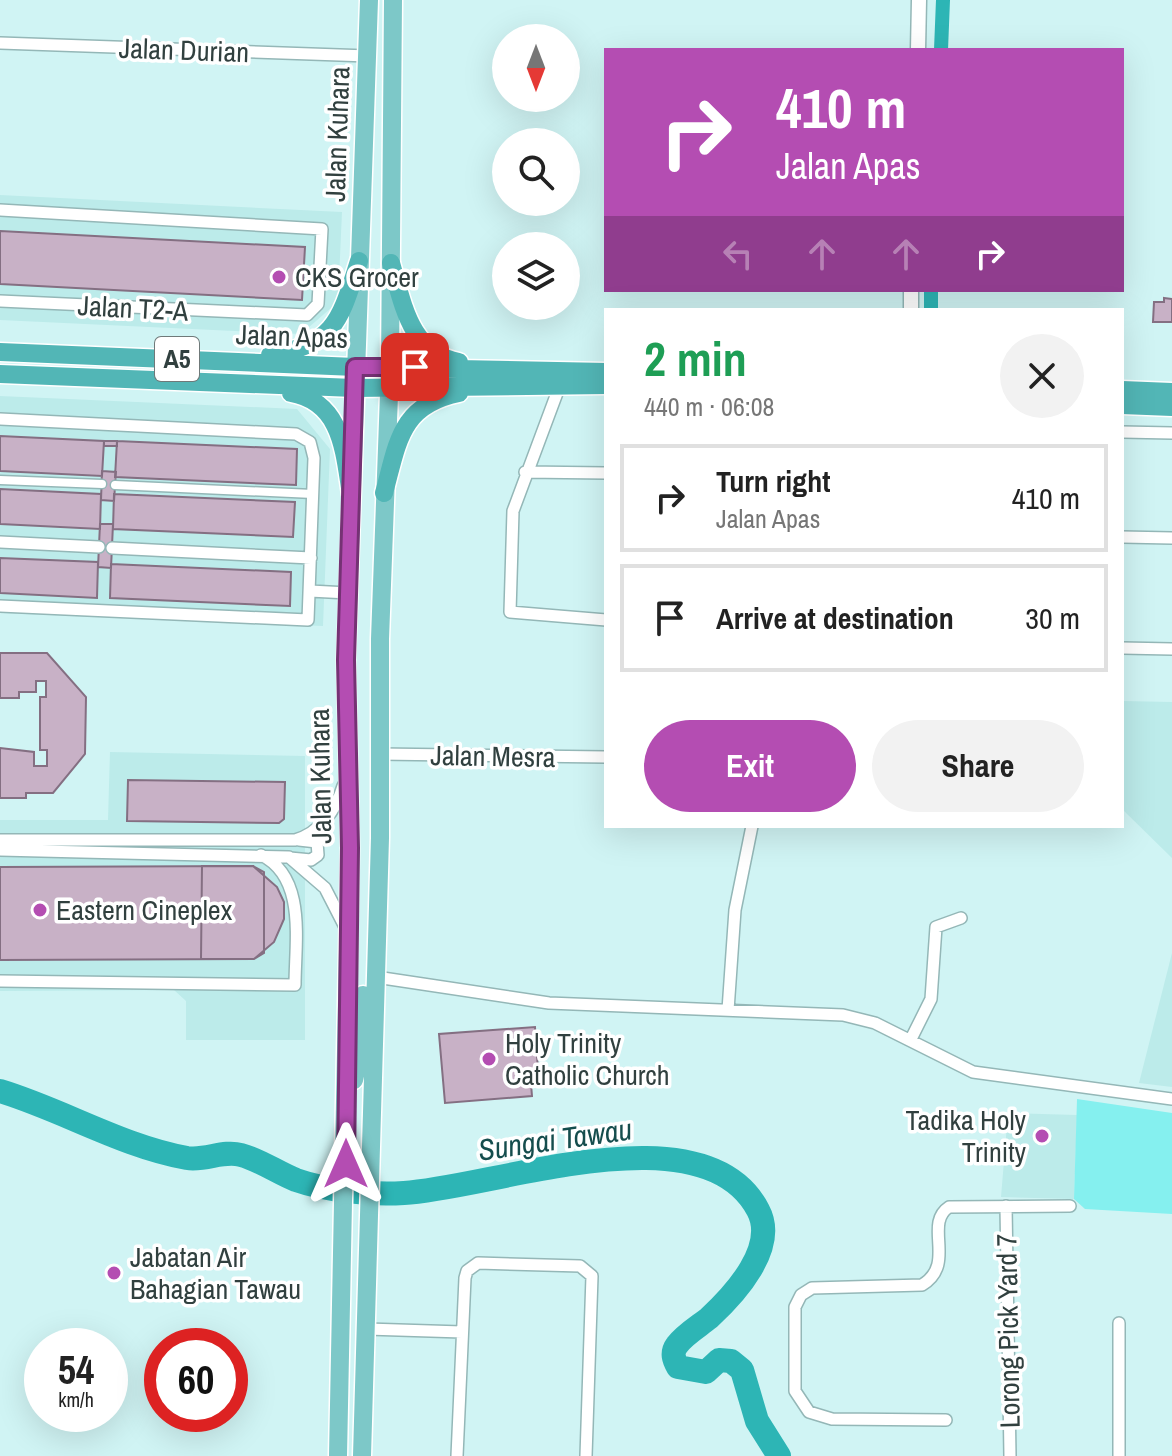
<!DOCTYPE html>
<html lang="en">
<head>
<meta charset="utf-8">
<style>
	:root { --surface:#fff; --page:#f2f2f2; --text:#222; --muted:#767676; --line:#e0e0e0; --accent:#b44db2 }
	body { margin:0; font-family:"Archivo Narrow",sans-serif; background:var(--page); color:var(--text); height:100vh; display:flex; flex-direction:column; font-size:30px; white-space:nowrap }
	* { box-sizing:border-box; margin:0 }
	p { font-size:26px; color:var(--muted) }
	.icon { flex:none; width:44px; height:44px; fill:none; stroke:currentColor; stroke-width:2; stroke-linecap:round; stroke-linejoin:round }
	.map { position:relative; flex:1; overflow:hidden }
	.panel { position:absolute; left:604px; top:308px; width:520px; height:520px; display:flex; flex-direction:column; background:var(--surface); border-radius:0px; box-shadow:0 8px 32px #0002 }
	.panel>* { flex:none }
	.guide { position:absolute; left:604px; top:48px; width:520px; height:244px; border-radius:0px; box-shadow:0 8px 32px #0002; background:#b44db2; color:#fff; overflow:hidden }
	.needle { width:52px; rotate:180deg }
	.buttons { position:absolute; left:492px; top:24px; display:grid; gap:16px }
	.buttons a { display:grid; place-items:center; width:88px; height:88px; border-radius:50%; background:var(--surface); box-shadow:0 8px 32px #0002; font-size:40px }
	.speed { position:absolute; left:24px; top:1328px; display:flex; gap:16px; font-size:40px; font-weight:700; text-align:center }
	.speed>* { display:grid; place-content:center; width:104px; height:104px; border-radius:50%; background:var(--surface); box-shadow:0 8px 32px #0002; line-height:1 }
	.speed small { font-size:20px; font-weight:400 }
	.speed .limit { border:12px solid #d22; background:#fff; color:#111 }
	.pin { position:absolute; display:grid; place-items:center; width:68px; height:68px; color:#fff; margin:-34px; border-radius:16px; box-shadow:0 4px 12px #0006 }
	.me { position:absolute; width:88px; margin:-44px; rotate:0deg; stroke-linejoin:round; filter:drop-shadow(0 0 6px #0008) }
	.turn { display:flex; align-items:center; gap:28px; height:168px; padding:0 40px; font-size:36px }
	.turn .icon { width:104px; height:104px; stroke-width:2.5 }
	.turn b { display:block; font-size:56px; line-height:68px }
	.lanes { display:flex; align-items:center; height:76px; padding:0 40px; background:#0003; justify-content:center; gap:40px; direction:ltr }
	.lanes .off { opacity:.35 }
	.round { display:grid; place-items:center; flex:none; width:84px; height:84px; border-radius:42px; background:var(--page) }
	.head { display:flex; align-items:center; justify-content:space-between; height:136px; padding:0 40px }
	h1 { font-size:48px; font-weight:700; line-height:60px; color:#1e9e55 }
	.action { display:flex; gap:16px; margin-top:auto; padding:16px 40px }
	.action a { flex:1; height:92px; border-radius:48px; background:var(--accent); color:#fff; font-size:32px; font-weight:700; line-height:92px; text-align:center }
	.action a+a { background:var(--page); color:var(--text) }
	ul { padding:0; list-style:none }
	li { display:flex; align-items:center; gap:24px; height:108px; margin:0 16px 12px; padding:0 24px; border:4px solid var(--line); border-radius:0px }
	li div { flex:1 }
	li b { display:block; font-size:30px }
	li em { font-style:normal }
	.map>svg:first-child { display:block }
	.built { fill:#bcebea }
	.green { fill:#85f0ef }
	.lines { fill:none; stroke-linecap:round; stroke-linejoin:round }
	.canal { stroke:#2db5b5; stroke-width:14 }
	.river { stroke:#2db5b5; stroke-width:24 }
	.building { fill:#c8b1c6; stroke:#846f82; stroke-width:2 }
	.pedestrian-casing { stroke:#94b7b7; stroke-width:11 }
	.minor-casing { stroke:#94b7b7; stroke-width:14 }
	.tertiary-casing { stroke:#94b7b7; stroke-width:17 }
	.primary-casing { stroke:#fff; stroke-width:21 }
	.trunk-casing { stroke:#fff; stroke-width:21 }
	.pedestrian { stroke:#fff; stroke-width:8 }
	.minor { stroke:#fff; stroke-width:11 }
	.tertiary { stroke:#fff; stroke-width:14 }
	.primary { stroke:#7dc8c8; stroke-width:18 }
	.trunk { stroke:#52b6b6; stroke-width:18 }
	.route-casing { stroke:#753274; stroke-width:20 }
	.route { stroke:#b44db2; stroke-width:14 }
	.poi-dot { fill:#b44db2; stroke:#fff; stroke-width:3 }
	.labels { text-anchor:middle; stroke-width:7; stroke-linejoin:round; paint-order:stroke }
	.shield { fill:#fff; stroke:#6f7979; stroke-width:2 }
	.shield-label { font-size:26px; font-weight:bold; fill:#31403f }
	.street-label { font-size:28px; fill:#31403f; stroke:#fff }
	.poi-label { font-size:28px; fill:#31403f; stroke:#fff; text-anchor:start }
	.water-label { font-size:30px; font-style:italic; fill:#154d4d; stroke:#fff }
</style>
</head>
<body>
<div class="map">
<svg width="1172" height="1456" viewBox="0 0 1172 1456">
	<rect width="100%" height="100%" fill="#d0f4f4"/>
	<!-- built -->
	<path class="built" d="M 0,195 L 342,212 L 338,302 L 301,334 L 0,320 Z
		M 0,396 L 297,409 L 330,449 L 323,626 L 0,613 Z
		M 1122,701 L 1172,702 L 1172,858 L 1122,809 Z
		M 110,752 L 305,756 L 305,1040 L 186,1040 L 186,1001 L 174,990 L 0,991 L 0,820 L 108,820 Z
		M 1172,953 L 1172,1087 L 1139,1083 Z
		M 1008,1113 L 1077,1115 L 1074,1199 L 1001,1197 Z"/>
	<!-- green -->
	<path class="green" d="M 1077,1099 L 1172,1113 L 1172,1214 L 1085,1209 L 1074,1199 Z"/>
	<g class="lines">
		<!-- canal -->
		<path class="canal" d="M 941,50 L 943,0
			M 931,310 L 931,290"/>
		<!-- river -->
		<path class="river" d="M 0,1091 C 63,1110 121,1146 187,1158 C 206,1161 223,1150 241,1155 C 260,1160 278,1173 296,1180 C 327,1191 371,1195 404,1193 C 493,1188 704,1107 758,1210 C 778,1247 735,1294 709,1318 C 699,1326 684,1335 677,1345 C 671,1353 674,1360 678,1367 L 706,1372 L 719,1360 L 731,1361 L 742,1370 L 757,1421 L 779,1456"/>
	</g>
	<!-- building -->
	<path class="building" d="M 0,231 L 305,247 L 302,300 L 0,284 Z
		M 1164,298 L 1172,299 L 1172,322 L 1153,322 L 1154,302 L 1164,302 Z
		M 0,436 L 104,441 L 102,476 L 0,471 Z
		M 104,441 L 117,441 L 117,446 L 104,446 Z
		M 117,441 L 297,449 L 296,485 L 115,477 Z
		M 102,471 L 116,472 L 114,501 L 101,500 Z
		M 0,489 L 101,494 L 100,529 L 0,524 Z
		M 114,494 L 295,502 L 293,537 L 113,529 Z
		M 100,524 L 113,524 L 111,568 L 98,567 Z
		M 0,558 L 98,562 L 97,598 L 0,593 Z
		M 111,564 L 291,572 L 290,606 L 110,598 Z
		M 0,653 L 47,653 L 86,697 L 85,754 L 53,793 L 26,793 L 26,798 L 0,798 L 0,748 L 34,752 L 34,766 L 47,766 L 47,750 L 40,750 L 40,697 L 46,697 L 46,681 L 36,681 L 36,692 L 19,692 L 19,698 L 0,698 Z
		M 128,780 L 285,782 L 284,819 L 279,823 L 127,821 Z
		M 202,866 L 253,866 L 264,872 L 264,953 L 254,959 L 201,959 Z
		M 253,866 L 277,887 L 284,902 L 284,919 L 274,942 L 254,959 L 0,960 L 0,867 Z
		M 535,1027 L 539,1084 L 531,1084 L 532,1096 L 445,1103 L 439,1034 Z"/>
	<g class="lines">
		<defs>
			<path id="pedestrian" d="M 0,480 L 102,484
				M 115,485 L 313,494"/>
			<path id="minor" d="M 0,43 L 368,56
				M 0,210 L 322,229 L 318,304 L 307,315 L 0,301
				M 560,385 L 513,511 L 510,612 L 606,620
				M 0,419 L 296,434 L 310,442 L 314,458 L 308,620 L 0,606
				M 1122,432 L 1172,433
				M 525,472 L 606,473
				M 1122,537 L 1172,538
				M 0,542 L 99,547
				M 112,548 L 311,558
				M 310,591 L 348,593
				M 1122,648 L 1172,649
				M 379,754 L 606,757
				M 0,840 L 295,840 C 320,833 336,810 343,786
				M 0,850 L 289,857 L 325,888 L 345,927
				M 290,858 L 311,860 L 318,855 L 317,842 L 299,840
				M 376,977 L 549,1003 L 843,1015 L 875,1023 L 973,1072 L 1172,1099
				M 0,981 L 295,985 C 295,942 307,877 261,855
				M 728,1010 L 735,910 L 752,826
				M 911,1039 L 931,999 L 936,927 L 961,918
				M 1006,1206 L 1010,1456
				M 367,1329 L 462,1332
				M 946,1420 L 832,1419 L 809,1412 L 795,1391 L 795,1307 L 801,1295 L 812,1288 L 922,1285 C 957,1264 923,1224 949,1207 L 1070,1206
				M 457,1456 L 465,1278 L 467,1271 L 478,1263 L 580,1266 L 592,1276 L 586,1456
				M 1119,1456 L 1119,1323"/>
			<path id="tertiary" d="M 918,50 L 919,0
				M 911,310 L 911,290"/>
			<path id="primary" d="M 354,1080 L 361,1050 L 363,995
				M 338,1456 L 350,848 L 346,660 L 369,0
				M 362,1456 L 380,838 L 380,639 L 390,367 L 393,0"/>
			<path id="trunk" d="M 391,263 C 403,304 410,353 459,362
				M 0,352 L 355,367 L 606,372
				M 270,355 C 336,344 340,320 359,261
				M 0,374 L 354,388 L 606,385
				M 1122,390 L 1172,392
				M 291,393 C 342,402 344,451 351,494
				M 1122,405 L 1172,407
				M 384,493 C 398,442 400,405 459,393"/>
		</defs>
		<!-- pedestrian casing -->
		<use href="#pedestrian" class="pedestrian-casing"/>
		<!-- minor casing -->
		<use href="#minor" class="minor-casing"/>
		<!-- tertiary casing -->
		<use href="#tertiary" class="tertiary-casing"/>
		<!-- primary casing -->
		<use href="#primary" class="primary-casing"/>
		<!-- trunk casing -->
		<use href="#trunk" class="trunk-casing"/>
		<!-- pedestrian -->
		<use href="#pedestrian" class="pedestrian"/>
		<!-- minor -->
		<use href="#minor" class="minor"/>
		<!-- tertiary -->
		<use href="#tertiary" class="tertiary"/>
		<!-- primary -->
		<use href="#primary" class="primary"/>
		<!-- trunk -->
		<use href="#trunk" class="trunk"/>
	</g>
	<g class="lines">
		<defs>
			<path id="route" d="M 346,1164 L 350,848 L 346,660 L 355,367 L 415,367"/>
		</defs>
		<!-- route casing -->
		<use href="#route" class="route-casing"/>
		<!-- route -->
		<use href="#route" class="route"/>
	</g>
	<!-- markers -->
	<g class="poi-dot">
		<circle cx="279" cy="277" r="8"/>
		<circle cx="40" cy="910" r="8"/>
		<circle cx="489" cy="1059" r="8"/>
		<circle cx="1042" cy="1136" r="8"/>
		<circle cx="114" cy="1273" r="8"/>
	</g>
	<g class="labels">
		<!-- shield labels -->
		<rect class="shield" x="155" y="337" width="44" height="44" rx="6"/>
		<g class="shield-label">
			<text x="177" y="368">A5</text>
		</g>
		<!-- street labels -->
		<g class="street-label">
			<text transform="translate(184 50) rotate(2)" y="10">Jalan Durian</text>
			<text transform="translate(337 134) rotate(-88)" y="10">Jalan Kuhara</text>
			<text transform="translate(133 308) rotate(3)" y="10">Jalan T2-A</text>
			<text transform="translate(292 336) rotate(2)" y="10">Jalan Apas</text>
			<text transform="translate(493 756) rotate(1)" y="10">Jalan Mesra</text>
			<text transform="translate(320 776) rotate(-91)" y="10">Jalan Kuhara</text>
			<text transform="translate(1008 1331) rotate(-91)" y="10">Lorong Pick Yard 7</text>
		</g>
		<!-- poi labels -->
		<g class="poi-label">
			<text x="295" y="287">CKS Grocer</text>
			<text x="56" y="920">Eastern Cineplex</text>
			<text x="505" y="1053">Holy Trinity<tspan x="505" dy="32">Catholic Church</tspan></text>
			<text x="1026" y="1130" text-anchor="end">Tadika Holy<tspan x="1026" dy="32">Trinity</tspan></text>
			<text x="130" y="1267">Jabatan Air<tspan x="130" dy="32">Bahagian Tawau</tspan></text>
		</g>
		<!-- water labels -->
		<g class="water-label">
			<text transform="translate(555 1140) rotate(-8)" y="10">Sungai Tawau</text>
		</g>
	</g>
</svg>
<div class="buttons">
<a><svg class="needle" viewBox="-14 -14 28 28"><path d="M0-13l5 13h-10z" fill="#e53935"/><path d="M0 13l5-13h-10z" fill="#767676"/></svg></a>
<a><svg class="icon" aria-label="search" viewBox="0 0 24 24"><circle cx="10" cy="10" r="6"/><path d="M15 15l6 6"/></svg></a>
<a><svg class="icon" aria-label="layers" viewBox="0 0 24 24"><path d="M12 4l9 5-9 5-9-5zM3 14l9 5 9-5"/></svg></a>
</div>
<div class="speed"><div>54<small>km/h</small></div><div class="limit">60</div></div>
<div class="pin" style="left:415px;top:367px;background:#d93025"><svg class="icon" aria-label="arrive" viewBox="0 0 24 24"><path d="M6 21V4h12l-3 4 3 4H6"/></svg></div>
<svg class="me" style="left:346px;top:1164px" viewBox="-20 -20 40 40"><path d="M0-17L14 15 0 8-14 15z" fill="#b44db2" stroke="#fff" stroke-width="4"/></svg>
<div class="guide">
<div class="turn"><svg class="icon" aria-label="right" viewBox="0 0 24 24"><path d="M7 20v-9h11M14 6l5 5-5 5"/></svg><div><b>410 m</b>Jalan Apas</div></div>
<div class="lanes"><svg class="icon off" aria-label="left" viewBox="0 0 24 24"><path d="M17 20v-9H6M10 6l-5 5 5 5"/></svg><svg class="icon off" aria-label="ahead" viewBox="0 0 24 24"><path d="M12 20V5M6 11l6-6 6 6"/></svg><svg class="icon off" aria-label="ahead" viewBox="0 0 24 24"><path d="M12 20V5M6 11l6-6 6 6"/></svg><svg class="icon" aria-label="right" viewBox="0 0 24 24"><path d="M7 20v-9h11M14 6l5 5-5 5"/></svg></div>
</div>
<section class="panel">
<div class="head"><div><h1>2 min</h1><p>440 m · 06:08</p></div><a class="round"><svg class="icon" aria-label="close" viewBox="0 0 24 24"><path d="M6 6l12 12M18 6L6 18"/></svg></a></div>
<ul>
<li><svg class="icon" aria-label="right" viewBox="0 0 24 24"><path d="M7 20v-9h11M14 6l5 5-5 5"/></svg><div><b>Turn right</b><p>Jalan Apas</p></div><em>410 m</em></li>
<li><svg class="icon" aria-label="arrive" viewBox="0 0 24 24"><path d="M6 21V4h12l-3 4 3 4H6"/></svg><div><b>Arrive at destination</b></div><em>30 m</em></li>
</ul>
<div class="action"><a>Exit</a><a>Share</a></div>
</section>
</div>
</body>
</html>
